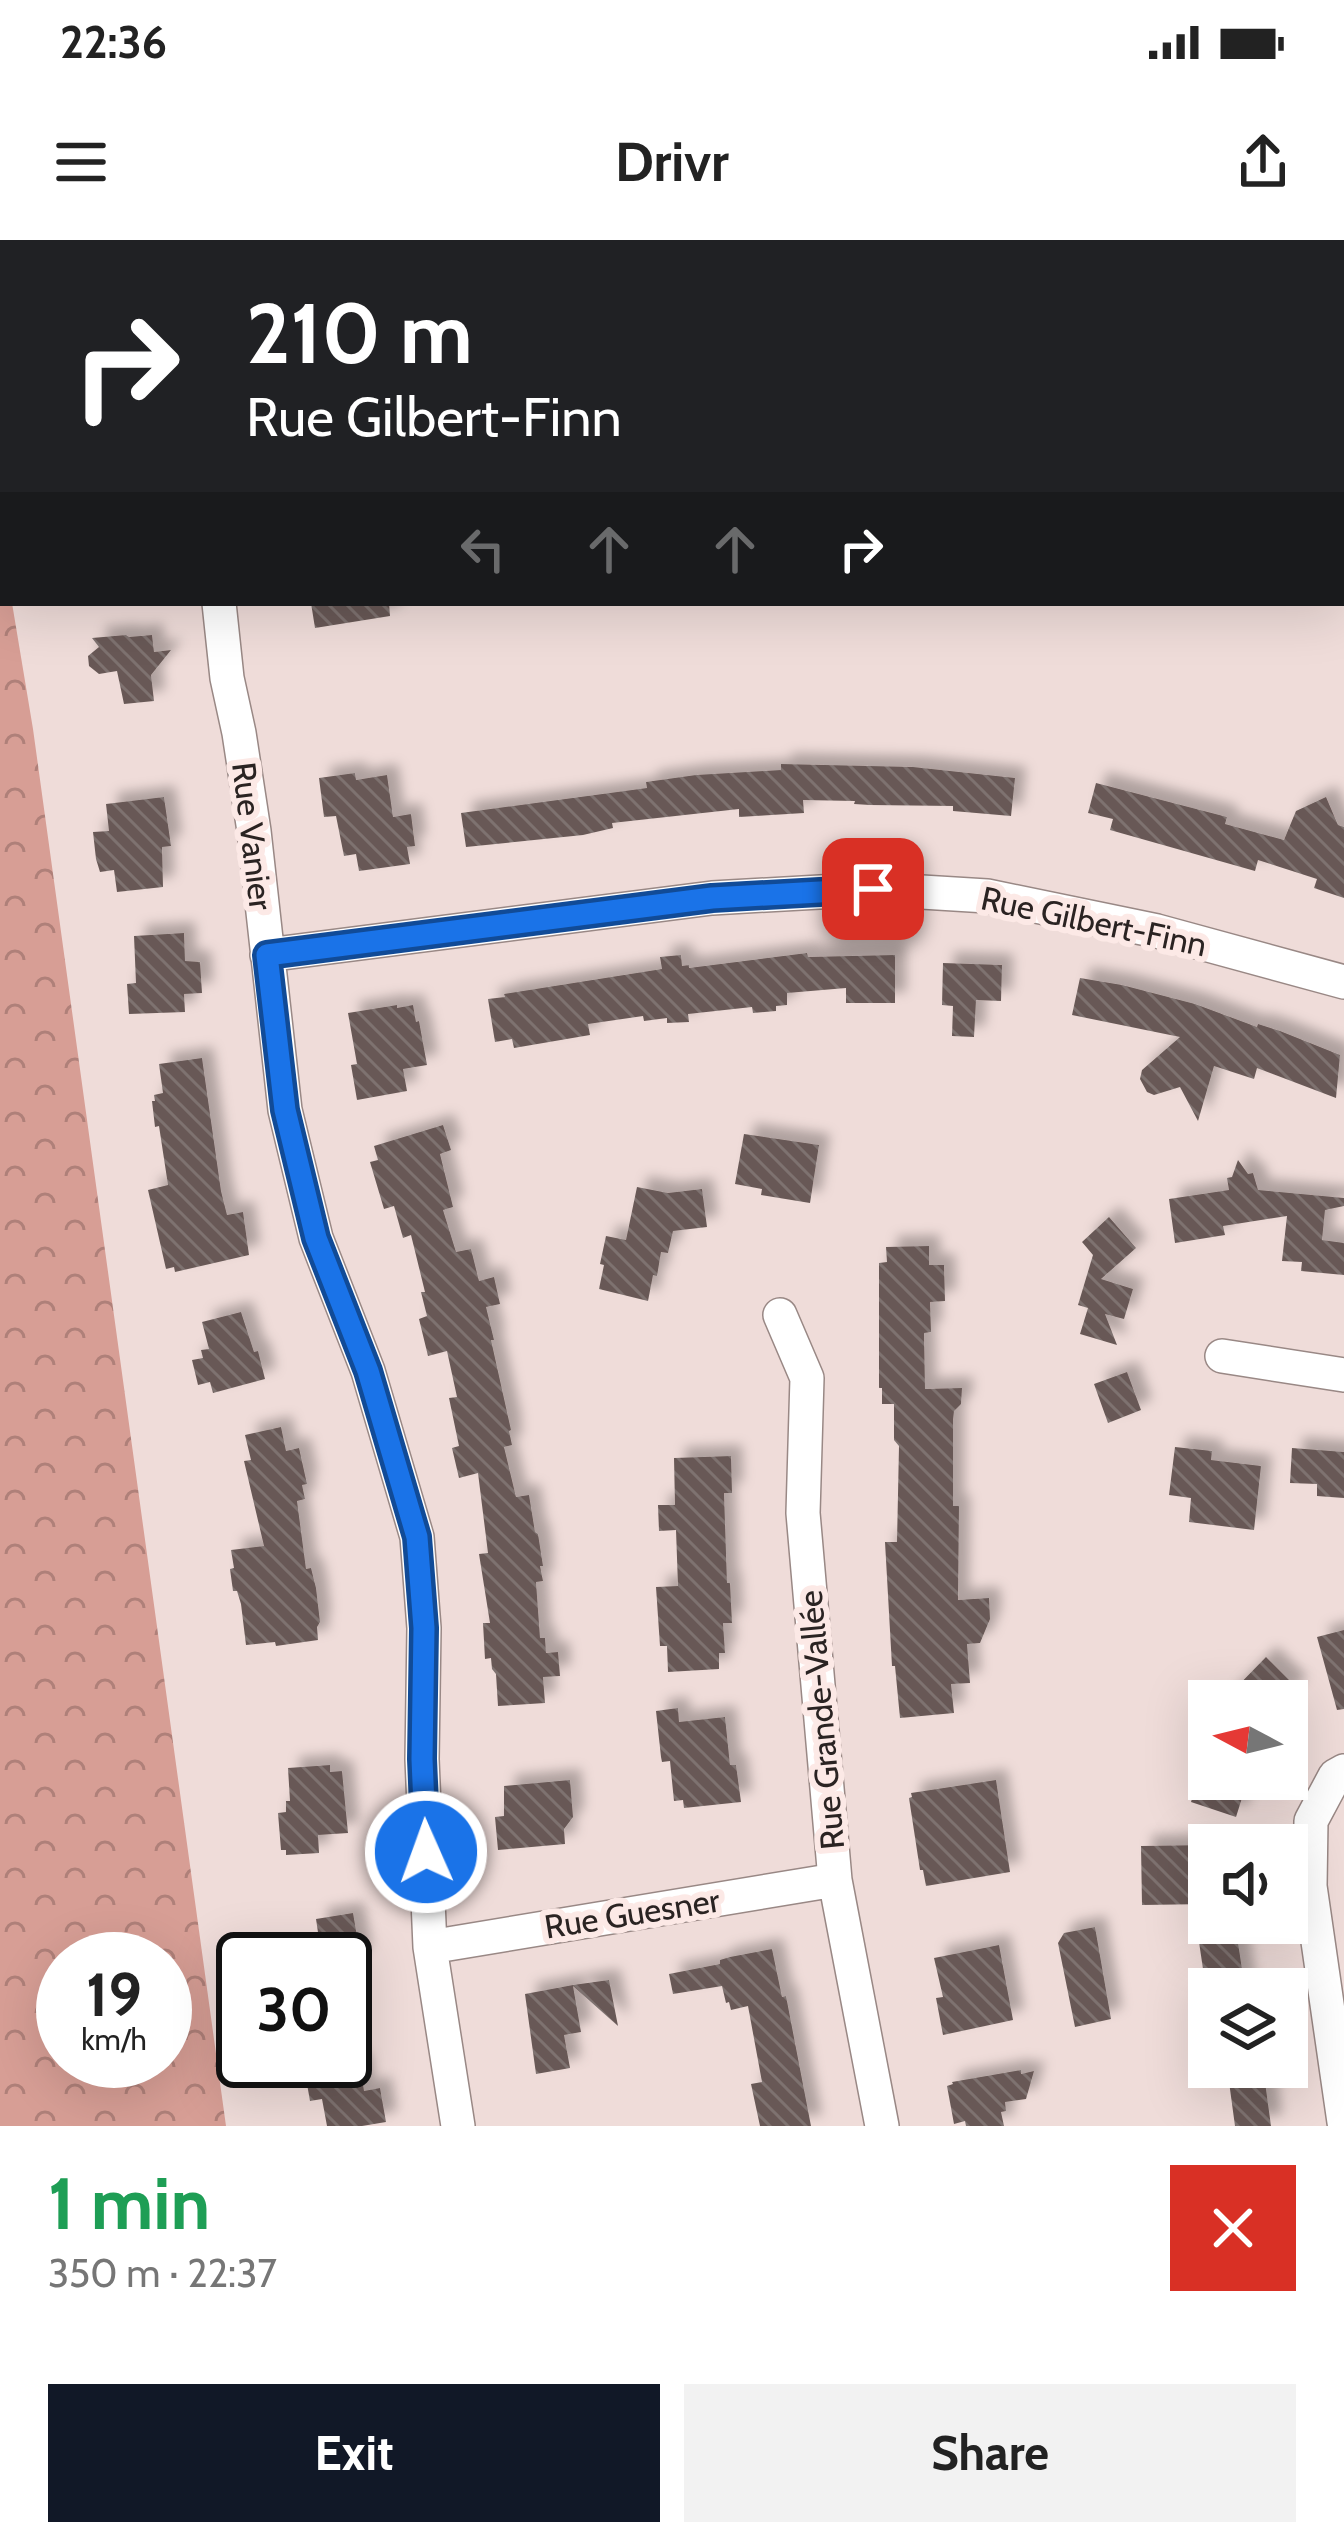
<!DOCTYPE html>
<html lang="en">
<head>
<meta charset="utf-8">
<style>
	:root { --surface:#fff; --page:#f2f2f2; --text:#222; --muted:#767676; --accent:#111827 }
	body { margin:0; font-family:Cabin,sans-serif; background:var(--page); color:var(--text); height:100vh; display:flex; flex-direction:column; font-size:45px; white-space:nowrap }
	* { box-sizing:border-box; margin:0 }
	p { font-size:39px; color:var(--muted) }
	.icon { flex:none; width:66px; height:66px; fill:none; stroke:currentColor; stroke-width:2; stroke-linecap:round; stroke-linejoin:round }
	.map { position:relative; height:1886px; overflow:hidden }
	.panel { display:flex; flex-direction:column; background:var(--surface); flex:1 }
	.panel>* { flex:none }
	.guide { position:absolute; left:0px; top:0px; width:1344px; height:366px; box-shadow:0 12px 48px #0002; background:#202124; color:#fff; overflow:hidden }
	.needle { width:78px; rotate:277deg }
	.fabs { position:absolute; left:1188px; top:1440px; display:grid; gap:24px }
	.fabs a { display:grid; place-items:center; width:120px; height:120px; border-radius:0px; background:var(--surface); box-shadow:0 12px 48px #0002; font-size:60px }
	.speed { position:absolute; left:36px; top:1692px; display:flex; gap:24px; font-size:60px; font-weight:700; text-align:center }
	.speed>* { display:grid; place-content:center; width:156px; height:156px; border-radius:50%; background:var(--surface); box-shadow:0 12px 48px #0002; line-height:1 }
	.speed small { font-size:30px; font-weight:400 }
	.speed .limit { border:6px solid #111; border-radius:18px; background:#fff; color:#111 }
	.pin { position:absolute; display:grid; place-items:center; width:102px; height:102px; color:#fff; margin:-51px; border-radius:24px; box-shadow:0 6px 18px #0006 }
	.me { position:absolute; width:132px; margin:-66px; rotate:358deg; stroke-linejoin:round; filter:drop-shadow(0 0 9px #0008) }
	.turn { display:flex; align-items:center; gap:42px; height:252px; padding:0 48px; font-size:54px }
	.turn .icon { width:156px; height:156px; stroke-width:2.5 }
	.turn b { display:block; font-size:84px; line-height:102px }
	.lanes { display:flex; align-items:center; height:114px; padding:0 48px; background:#0003; justify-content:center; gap:60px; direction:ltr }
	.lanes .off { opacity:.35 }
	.round { display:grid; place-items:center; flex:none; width:126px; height:126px; border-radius:0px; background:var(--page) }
	.head { display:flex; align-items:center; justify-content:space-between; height:204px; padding:0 48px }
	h1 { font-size:72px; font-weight:700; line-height:90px; color:#1e9e55 }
	.button { display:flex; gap:24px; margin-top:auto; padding:24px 48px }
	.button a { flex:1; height:138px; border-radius:0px; background:var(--accent); color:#fff; font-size:48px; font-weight:700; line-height:138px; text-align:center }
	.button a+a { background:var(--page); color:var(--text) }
	.status { display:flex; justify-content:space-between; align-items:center; height:84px; padding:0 60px; background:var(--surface); direction:ltr }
	.status svg { height:33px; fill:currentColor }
	header { display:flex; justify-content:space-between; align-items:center; height:156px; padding:0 48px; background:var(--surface); font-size:54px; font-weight:700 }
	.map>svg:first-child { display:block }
	.forest { fill:url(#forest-crowns); fill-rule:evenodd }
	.building { fill:url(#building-back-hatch); filter:url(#shadow) }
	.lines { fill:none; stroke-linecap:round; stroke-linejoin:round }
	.minor-casing { stroke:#998885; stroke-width:36 }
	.minor { stroke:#fff; stroke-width:33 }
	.route-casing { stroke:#114b97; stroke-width:30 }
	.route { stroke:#1a73e8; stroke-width:21 }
	.labels { text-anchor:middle; stroke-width:12; stroke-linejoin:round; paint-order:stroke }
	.street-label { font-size:33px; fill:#2a2322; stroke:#fce9e6 }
</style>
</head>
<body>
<div class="status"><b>22:36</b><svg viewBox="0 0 49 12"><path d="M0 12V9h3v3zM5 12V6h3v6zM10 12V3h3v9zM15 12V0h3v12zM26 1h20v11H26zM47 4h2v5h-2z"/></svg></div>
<header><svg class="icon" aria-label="menu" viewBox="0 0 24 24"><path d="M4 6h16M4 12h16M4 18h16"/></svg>Drivr<svg class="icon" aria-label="share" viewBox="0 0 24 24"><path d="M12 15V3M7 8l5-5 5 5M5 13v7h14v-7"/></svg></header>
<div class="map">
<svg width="1344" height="1886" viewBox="0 0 1344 1886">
	<defs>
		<pattern id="forest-crowns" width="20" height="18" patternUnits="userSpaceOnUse" patternTransform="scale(3)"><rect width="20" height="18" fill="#d79e95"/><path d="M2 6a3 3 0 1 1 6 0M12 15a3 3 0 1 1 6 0" fill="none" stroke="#af8079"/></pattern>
		<pattern id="building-back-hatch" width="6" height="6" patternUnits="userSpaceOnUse" patternTransform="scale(3)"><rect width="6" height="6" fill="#685956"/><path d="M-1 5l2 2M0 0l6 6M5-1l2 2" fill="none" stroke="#7e7270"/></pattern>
		<filter id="shadow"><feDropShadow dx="11" dy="-11" stdDeviation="6" flood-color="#0004"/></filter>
	</defs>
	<rect width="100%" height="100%" fill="#efdcd9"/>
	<!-- forest -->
	<path class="forest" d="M 0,288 L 3,306 L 3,363 L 12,363 L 33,489 L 226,1886 L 0,1886 ZM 63,1719 L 165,1719 L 165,1821 L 63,1821 Z"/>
	<!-- building -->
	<path class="building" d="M 311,363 L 389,363 L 390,376 L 315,388 Z
		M 126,395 L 129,397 L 152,395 L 154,412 L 171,410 L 151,435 L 154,461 L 124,464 L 117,431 L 99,434 L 89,426 L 88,416 L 99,407 L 92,398 Z
		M 781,524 L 913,527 L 1015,538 L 1011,576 L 953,571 L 953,566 L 870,565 L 854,564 L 855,561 L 803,560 L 804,573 L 739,577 L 739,569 L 612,583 L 613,588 L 583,595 L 466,607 L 461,573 L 647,548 L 646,542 L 696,535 L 781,530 Z
		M 355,533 L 356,540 L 387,535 L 393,577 L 411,574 L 415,606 L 407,607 L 410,624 L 359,631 L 356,614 L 344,616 L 336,576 L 324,577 L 319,538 Z
		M 1096,543 L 1227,577 L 1225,584 L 1284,600 L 1296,571 L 1326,557 L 1338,585 L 1344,587 L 1344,658 L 1314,648 L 1317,639 L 1258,620 L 1255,631 L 1110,590 L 1113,579 L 1088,573 Z
		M 164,557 L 171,606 L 162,607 L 163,647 L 117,652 L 114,630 L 100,632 L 96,619 L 93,592 L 109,591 L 106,564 Z
		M 184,693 L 185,721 L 200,722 L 202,753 L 184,754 L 185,772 L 129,774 L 127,744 L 136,743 L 134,696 Z
		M 807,713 L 808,717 L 895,715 L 895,763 L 846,763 L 846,748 L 787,753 L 787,765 L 776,766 L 776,771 L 753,773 L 752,767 L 688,774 L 689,782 L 667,783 L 667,778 L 644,781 L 643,776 L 588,784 L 590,795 L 514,808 L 512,799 L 495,802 L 488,759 L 505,757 L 504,754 L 662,729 L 660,717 L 681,715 L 682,726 L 689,725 L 689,728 Z
		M 943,723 L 1002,725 L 1001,761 L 976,760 L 974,797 L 952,796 L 953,766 L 942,765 Z
		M 1080,738 L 1122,745 L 1195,764 L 1257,787 L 1258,784 L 1280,791 L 1340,815 L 1336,858 L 1257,828 L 1254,839 L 1214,826 L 1198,881 L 1180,847 L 1154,855 L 1147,852 L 1140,839 L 1142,830 L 1180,797 L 1072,775 Z
		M 397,765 L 397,768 L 413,765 L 416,782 L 419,781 L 427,825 L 403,829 L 407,851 L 357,860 L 351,825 L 357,824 L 348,773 Z
		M 202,818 L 221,951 L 227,975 L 243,972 L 249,1015 L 175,1032 L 174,1027 L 166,1029 L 148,950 L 168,945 L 159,886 L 155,887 L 152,861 L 155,861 L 154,855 L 163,853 L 159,824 Z
		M 443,885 L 451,910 L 440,914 L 453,967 L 443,970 L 456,1012 L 471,1009 L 479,1041 L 494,1037 L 500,1064 L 486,1067 L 494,1100 L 491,1100 L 511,1190 L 509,1191 L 512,1205 L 504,1207 L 516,1257 L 529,1255 L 535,1292 L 538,1294 L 543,1326 L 540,1326 L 543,1341 L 536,1342 L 540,1398 L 545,1398 L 546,1413 L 558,1412 L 560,1436 L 543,1437 L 545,1463 L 498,1466 L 496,1434 L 492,1429 L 491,1418 L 485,1419 L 483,1383 L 490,1383 L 479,1314 L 488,1313 L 478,1233 L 459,1238 L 452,1208 L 459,1206 L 449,1158 L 457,1157 L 447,1111 L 428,1116 L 419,1079 L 427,1076 L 421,1052 L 425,1052 L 411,995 L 403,998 L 394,966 L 384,969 L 370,922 L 378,920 L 374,906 Z
		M 744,894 L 819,905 L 810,963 L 761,955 L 762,949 L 735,944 Z
		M 1238,920 L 1248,934 L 1253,933 L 1258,950 L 1344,958 L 1344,966 L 1325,970 L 1322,1000 L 1344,1003 L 1344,1035 L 1301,1031 L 1302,1022 L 1282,1021 L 1287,976 L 1223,986 L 1225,995 L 1175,1003 L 1169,959 L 1229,950 L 1227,938 L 1232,937 Z
		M 637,947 L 668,953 L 702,949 L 707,987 L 673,991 L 668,1013 L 661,1012 L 657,1036 L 653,1035 L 648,1061 L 599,1049 L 604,1025 L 600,1024 L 606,996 L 626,1000 Z
		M 1109,977 L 1136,1008 L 1101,1039 L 1133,1049 L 1124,1079 L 1105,1074 L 1117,1105 L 1080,1094 L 1088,1068 L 1078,1065 L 1093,1015 L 1082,1002 Z
		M 929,1006 L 929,1025 L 944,1025 L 945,1061 L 930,1062 L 931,1092 L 924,1093 L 925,1149 L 962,1148 L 961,1164 L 954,1171 L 953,1180 L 953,1266 L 959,1266 L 958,1360 L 989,1358 L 990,1379 L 980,1403 L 967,1404 L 970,1443 L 951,1444 L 954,1473 L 900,1478 L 895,1426 L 892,1426 L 885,1302 L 897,1302 L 899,1206 L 894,1200 L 894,1164 L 882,1164 L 882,1148 L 879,1148 L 879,1023 L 887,1022 L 886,1007 Z
		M 241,1072 L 254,1112 L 258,1111 L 265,1139 L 213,1153 L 210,1142 L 198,1145 L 192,1120 L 203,1118 L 201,1110 L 209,1109 L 202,1082 Z
		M 1127,1132 L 1141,1170 L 1108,1183 L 1094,1144 Z
		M 281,1187 L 286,1211 L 299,1208 L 307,1244 L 302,1245 L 305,1259 L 297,1261 L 306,1329 L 311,1328 L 316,1348 L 320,1382 L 317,1387 L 318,1400 L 276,1406 L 275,1402 L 246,1405 L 241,1364 L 237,1351 L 233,1351 L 230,1329 L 234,1328 L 231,1310 L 264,1306 L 244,1221 L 251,1220 L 245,1195 Z
		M 1175,1207 L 1212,1211 L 1211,1220 L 1261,1226 L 1254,1290 L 1189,1282 L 1191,1258 L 1169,1255 Z
		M 1292,1208 L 1344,1212 L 1344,1258 L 1317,1256 L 1317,1244 L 1290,1243 Z
		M 731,1216 L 732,1253 L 724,1253 L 727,1343 L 730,1343 L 732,1383 L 723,1383 L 725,1413 L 719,1413 L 719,1429 L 668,1432 L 667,1406 L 660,1406 L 656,1347 L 678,1346 L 676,1290 L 659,1291 L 658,1265 L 675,1265 L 674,1218 Z
		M 1344,1390 L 1344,1469 L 1337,1470 L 1317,1397 Z
		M 1266,1417 L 1296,1447 L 1282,1461 L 1223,1461 Z
		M 678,1468 L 679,1482 L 725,1477 L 730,1525 L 736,1525 L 741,1562 L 684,1568 L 683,1560 L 674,1561 L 670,1521 L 662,1522 L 661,1517 L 656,1471 Z
		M 330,1525 L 330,1532 L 342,1531 L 348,1593 L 318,1595 L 319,1613 L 286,1615 L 286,1610 L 281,1610 L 278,1573 L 286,1572 L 286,1561 L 290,1561 L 288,1528 Z
		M 1198,1539 L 1248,1539 L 1236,1577 L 1191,1562 Z
		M 570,1540 L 573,1577 L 564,1589 L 565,1604 L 498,1610 L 495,1577 L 504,1576 L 504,1546 Z
		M 996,1540 L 1010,1632 L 926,1646 L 923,1630 L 920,1630 L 909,1558 L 912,1557 L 911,1553 Z
		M 1209,1605 L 1209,1664 L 1142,1665 L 1141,1606 Z
		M 353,1673 L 361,1719 L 322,1719 L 316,1679 Z
		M 1095,1687 L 1111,1779 L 1075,1787 L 1058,1703 L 1064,1693 Z
		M 1237,1696 L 1245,1749 L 1206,1749 L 1199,1702 Z
		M 999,1705 L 1013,1780 L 943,1795 L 936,1758 L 943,1757 L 934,1718 Z
		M 772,1709 L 782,1757 L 786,1756 L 811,1886 L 760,1886 L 751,1844 L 762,1842 L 748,1766 L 731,1770 L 729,1762 L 726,1763 L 722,1746 L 673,1754 L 669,1734 L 720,1724 L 720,1720 L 730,1717 Z
		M 609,1740 L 618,1786 L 573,1746 L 581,1792 L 564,1795 L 570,1828 L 536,1834 L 525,1754 L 573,1745 Z
		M 303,1821 L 354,1821 L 355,1825 L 360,1824 L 364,1851 L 380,1848 L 386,1882 L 362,1886 L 327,1886 L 322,1859 L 310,1861 Z
		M 1227,1827 L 1263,1827 L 1271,1886 L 1235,1886 Z
		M 1021,1830 L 1021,1834 L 1034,1831 L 1026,1859 L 1005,1862 L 1006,1871 L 1001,1872 L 1004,1886 L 966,1886 L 965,1881 L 954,1884 L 947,1846 L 953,1844 L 952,1842 Z"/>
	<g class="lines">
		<defs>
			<path id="minor" d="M 165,0 L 165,3
				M 1150,0 L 1151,3
				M 1341,56 L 1344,55
				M 219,363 L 227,438 L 239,493 L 254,591 L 285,870 L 316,998 L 368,1131 L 417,1297 L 424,1388 L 422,1519 L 430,1707 L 458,1886
				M 267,715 L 712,658 L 873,649 L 987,656 L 1157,691 L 1344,742
				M 780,1075 L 807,1138 L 803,1273 L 835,1640 L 882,1886
				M 1222,1116 L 1344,1135
				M 1344,1531 L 1335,1536 L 1311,1581 L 1310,1646 L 1344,1882
				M 430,1707 L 835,1640"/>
		</defs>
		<!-- minor casing -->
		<use href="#minor" class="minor-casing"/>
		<!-- minor -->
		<use href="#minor" class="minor"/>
	</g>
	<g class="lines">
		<defs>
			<path id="route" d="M 426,1612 L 422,1519 L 424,1388 L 417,1297 L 368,1131 L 316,998 L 285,870 L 267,715 L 712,658 L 873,649"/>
		</defs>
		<!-- route casing -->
		<use href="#route" class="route-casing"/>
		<!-- route -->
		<use href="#route" class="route"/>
	</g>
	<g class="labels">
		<!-- street labels -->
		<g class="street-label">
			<text transform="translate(253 596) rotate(83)" y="12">Rue Vanier</text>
			<text transform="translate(1094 681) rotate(12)" y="12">Rue Gilbert-Finn</text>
			<text transform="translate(821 1480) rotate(-95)" y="12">Rue Grande-Vallée</text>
			<text transform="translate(632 1673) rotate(-9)" y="12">Rue Guesner</text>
		</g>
	</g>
</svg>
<div class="fabs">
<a><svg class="needle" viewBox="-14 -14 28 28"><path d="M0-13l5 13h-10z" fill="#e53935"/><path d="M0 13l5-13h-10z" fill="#767676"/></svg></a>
<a><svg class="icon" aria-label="sound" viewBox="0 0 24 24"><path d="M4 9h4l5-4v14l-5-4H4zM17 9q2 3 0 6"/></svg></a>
<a><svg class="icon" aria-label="layers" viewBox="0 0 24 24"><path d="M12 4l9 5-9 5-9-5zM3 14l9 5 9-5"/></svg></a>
</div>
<div class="speed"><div>19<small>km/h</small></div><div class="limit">30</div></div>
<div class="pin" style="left:873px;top:649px;background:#d93025"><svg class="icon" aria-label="arrive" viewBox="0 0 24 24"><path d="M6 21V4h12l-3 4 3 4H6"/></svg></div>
<svg class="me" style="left:426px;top:1612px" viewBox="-20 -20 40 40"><circle r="17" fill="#1a73e8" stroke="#fff" stroke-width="3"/><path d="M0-11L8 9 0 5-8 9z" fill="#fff"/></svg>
<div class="guide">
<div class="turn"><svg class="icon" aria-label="right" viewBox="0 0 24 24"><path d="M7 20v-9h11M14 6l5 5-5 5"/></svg><div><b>210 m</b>Rue Gilbert-Finn</div></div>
<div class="lanes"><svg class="icon off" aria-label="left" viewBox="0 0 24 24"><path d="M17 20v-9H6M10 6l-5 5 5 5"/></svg><svg class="icon off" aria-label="ahead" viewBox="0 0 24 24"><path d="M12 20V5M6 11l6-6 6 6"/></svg><svg class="icon off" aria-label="ahead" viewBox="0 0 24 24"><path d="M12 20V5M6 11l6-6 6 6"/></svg><svg class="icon" aria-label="right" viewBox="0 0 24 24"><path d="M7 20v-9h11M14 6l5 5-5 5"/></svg></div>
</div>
</div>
<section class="panel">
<div class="head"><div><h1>1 min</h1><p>350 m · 22:37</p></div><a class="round" style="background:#d93025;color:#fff"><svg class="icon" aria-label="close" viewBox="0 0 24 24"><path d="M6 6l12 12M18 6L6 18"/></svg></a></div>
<div class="button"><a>Exit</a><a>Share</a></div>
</section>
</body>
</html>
